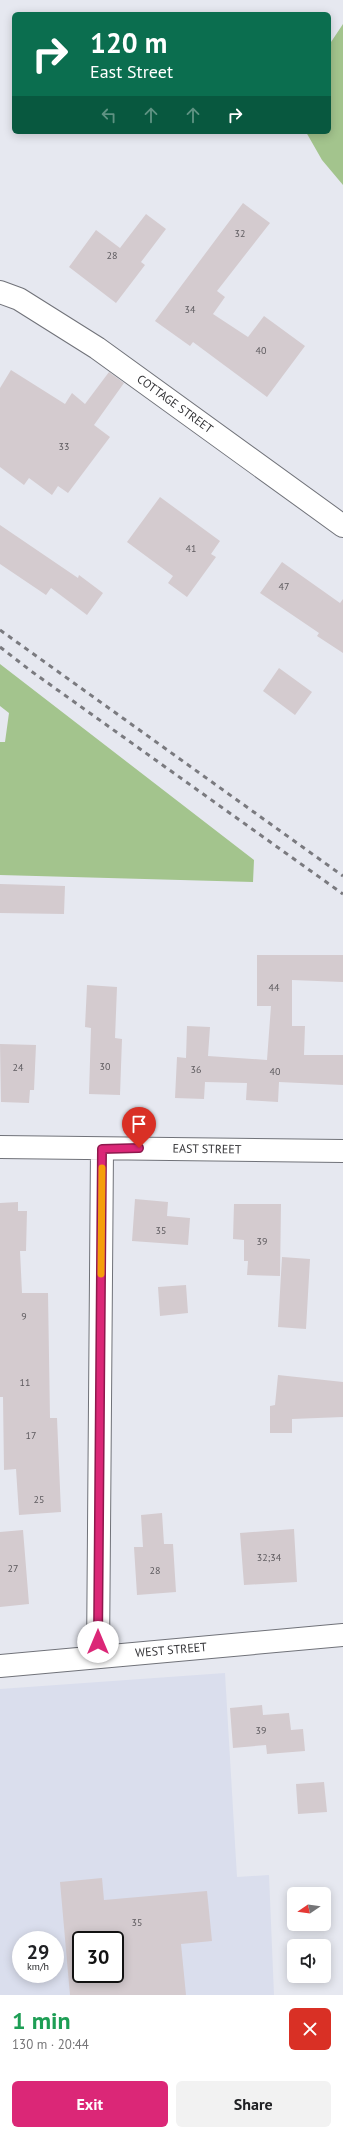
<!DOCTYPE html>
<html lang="en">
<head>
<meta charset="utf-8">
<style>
	:root { --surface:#fff; --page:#f2f2f2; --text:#202124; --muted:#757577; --accent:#db2777 }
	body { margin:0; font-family:"PT Sans",sans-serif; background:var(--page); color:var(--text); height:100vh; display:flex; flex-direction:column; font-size:15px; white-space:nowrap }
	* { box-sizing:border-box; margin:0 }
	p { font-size:13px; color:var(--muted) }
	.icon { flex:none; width:22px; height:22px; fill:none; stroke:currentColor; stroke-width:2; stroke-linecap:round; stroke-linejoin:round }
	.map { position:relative; height:1995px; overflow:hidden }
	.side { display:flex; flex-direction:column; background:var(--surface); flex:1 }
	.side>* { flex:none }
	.guide { position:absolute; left:12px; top:12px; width:319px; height:122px; border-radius:6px; box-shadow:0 2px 10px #0003; background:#0b6e4f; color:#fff; overflow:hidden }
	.needle { width:26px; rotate:257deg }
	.buttons { position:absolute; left:287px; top:1887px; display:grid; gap:8px }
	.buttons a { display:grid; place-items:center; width:44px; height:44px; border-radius:6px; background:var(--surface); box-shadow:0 2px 10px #0003; font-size:20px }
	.speed { position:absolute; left:12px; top:1931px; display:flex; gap:8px; font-size:20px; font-weight:700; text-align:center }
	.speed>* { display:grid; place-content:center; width:52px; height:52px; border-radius:50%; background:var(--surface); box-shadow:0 2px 10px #0003; line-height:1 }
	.speed small { font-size:10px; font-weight:400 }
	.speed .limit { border:2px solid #111; border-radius:6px; background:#fff; color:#111 }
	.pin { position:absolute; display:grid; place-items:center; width:34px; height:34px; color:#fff; margin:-41px -17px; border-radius:50% 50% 50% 0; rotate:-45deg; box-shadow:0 0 4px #0007 }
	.pin .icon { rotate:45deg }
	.me { position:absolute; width:44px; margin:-22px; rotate:0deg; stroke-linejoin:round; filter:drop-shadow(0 0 3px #0008) }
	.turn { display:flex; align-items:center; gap:14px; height:84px; padding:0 12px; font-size:18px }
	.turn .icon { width:52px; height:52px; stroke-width:2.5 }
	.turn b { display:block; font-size:28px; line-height:34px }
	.lanes { display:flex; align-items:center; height:38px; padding:0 12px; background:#0003; justify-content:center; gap:20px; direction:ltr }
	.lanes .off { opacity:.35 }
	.round { display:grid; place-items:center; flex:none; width:42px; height:42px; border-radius:6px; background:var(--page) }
	.summary { display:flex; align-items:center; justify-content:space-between; height:68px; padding:0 12px }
	h1 { font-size:24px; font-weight:600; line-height:30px; color:#1e9e55 }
	.button { display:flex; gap:8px; margin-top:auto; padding:8px 12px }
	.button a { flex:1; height:46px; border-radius:6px; background:var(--accent); color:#fff; font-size:16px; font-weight:600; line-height:46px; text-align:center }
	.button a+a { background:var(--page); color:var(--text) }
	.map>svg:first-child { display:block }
	.built { fill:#dadeed; fill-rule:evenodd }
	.green { fill:#a3c48d }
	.building { fill:#d4cbcf; fill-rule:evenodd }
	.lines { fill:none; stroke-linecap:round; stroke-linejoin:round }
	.minor-casing { stroke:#707279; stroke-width:24 }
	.tertiary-casing { stroke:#707279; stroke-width:24 }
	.minor { stroke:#fff; stroke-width:22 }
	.tertiary { stroke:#fff; stroke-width:22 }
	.rail { stroke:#7a7a7f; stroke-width:3; stroke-dasharray:5 5; stroke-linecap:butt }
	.route-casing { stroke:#8e194d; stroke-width:10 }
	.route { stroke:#db2777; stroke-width:7 }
	.slow { stroke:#f59e0b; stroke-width:7 }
	.labels { text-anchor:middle; stroke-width:3.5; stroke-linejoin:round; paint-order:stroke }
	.number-label { font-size:10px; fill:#5d5a5e }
	.street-label { font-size:12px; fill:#353538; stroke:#fff }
</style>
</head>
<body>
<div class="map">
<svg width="343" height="1995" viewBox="0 0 343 1995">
	<rect width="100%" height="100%" fill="#e6e8f0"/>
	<!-- built -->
	<path class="built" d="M 225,1673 L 237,1877 L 269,1875 L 274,1995 L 0,1995 L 0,1689 ZM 21,1940 L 55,1940 L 55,1974 L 21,1974 ZM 81,1940 L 115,1940 L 115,1974 L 81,1974 Z"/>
	<!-- green -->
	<path class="green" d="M 343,24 L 343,185 L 322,160 L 306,132 L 329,132 L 329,45 Z
		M 0,664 L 254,860 L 253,882 L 0,875 L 0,742 L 5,742 L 9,713 L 0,706 Z"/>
	<!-- building -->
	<path class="building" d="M 243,203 L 270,223 L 217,291 L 225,297 L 213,314 L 248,337 L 264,316 L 305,346 L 267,397 L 193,342 L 190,346 L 155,321 Z
		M 146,214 L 166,229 L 141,262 L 145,265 L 116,303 L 69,267 L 96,230 L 120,248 Z
		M 11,370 L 65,404 L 72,393 L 85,404 L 109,372 L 124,383 L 94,425 L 110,437 L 68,493 L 58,486 L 52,495 L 29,478 L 24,485 L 0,467 L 0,388 Z
		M 160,497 L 220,541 L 211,554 L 216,557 L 187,597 L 168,583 L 173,576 L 127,542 Z
		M 0,525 L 78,578 L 79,575 L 103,593 L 87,615 L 51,588 L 46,595 L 0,564 Z
		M 282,562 L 340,603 L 343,599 L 343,653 L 317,636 L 319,633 L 260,593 Z
		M 279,668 L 312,692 L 295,715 L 263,691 Z
		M 0,884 L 65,886 L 64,914 L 0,913 Z
		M 257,955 L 343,955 L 343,982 L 292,980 L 292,1026 L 305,1026 L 304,1055 L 343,1055 L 343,1085 L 279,1082 L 278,1102 L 246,1100 L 247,1083 L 205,1082 L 204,1099 L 175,1098 L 177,1057 L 186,1058 L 187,1026 L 210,1027 L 208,1056 L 267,1060 L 271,1006 L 257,1006 Z
		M 87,985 L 117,987 L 115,1038 L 122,1039 L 120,1095 L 89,1094 L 91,1028 L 85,1027 Z
		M 0,1044 L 36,1045 L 34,1090 L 30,1090 L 29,1103 L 1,1102 Z
		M 135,1199 L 168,1202 L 167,1216 L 190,1218 L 188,1245 L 132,1241 Z
		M 18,1202 L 18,1211 L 27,1211 L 26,1251 L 20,1251 L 22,1293 L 48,1293 L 50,1418 L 57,1418 L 61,1512 L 19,1515 L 16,1469 L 4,1470 L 3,1397 L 0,1397 L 0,1203 Z
		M 234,1204 L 281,1204 L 280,1276 L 247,1275 L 248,1261 L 244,1261 L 244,1240 L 233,1239 Z
		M 282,1257 L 310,1259 L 306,1329 L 278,1327 Z
		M 186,1285 L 188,1313 L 160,1316 L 158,1287 Z
		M 278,1375 L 343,1382 L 343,1417 L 292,1419 L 292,1433 L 270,1433 L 270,1406 L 275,1405 Z
		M 162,1513 L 164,1544 L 173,1544 L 176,1592 L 137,1595 L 134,1547 L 143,1547 L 141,1515 Z
		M 294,1529 L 297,1582 L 244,1585 L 240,1533 Z
		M 23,1530 L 29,1604 L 0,1607 L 0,1532 Z
		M 262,1705 L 263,1715 L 289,1713 L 291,1730 L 303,1729 L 305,1751 L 267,1754 L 266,1745 L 233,1748 L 230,1708 Z
		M 324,1782 L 327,1812 L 298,1814 L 296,1784 Z
		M 102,1878 L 104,1900 L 207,1891 L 212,1941 L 181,1944 L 186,1995 L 70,1995 L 60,1882 ZM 81,1940 L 115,1940 L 115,1974 L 81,1974 Z"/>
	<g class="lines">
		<defs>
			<path id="minor" d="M 0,1147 L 343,1151
				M 98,1657 L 102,1149
				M 0,1666 L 343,1635"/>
			<path id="tertiary" d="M 0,292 L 19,299 L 97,348 L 343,526"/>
		</defs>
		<!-- minor casing -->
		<use href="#minor" class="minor-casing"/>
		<!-- tertiary casing -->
		<use href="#tertiary" class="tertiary-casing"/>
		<!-- minor -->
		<use href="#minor" class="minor"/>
		<!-- tertiary -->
		<use href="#tertiary" class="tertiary"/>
		<!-- rail -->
		<path class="rail" d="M 0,630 L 343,876
			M 0,647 L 31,671 L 343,894"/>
	</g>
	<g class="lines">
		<defs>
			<path id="route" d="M 98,1642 L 102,1149 L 139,1148"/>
		</defs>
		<!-- route casing -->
		<use href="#route" class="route-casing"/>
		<!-- route -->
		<use href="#route" class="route"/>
		<!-- slow -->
		<path class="slow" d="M 101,1274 L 102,1168"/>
	</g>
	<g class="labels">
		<!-- number labels -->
		<g class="number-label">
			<text x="240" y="237">32</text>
			<text x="112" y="259">28</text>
			<text x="190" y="313">34</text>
			<text x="261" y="354">40</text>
			<text x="64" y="450">33</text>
			<text x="191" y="552">41</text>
			<text x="284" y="590">47</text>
			<text x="274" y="991">44</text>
			<text x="105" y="1070">30</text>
			<text x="18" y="1071">24</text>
			<text x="196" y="1073">36</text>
			<text x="275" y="1075">40</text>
			<text x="161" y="1234">35</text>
			<text x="262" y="1245">39</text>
			<text x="24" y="1320">9</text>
			<text x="25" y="1386">11</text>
			<text x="31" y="1439">17</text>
			<text x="39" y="1503">25</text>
			<text x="269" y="1561">32;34</text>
			<text x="13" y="1572">27</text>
			<text x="155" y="1574">28</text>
			<text x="261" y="1734">39</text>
			<text x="137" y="1926">35</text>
		</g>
		<!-- street labels -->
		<g class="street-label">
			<text transform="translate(175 404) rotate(36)" y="4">COTTAGE STREET</text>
			<text transform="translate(207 1149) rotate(1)" y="4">EAST STREET</text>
			<text transform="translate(171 1650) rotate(-5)" y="4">WEST STREET</text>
		</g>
	</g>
</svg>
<div class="buttons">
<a><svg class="needle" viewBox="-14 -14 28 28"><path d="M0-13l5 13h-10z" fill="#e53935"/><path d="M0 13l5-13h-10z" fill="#757577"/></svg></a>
<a><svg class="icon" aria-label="sound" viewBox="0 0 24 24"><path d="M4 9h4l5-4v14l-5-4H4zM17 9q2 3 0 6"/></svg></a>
</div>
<div class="speed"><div>29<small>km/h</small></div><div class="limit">30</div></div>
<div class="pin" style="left:139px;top:1148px;background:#d93025"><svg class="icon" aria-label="arrive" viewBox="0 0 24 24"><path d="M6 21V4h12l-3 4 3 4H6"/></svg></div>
<svg class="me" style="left:98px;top:1642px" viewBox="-20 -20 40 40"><circle r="19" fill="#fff"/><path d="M0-13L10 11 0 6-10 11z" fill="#db2777"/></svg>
<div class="guide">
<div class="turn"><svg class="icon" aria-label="right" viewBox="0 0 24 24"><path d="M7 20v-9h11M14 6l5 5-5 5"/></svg><div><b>120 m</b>East Street</div></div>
<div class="lanes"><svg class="icon off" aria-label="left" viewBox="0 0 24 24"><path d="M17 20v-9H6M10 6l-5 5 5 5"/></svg><svg class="icon off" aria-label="ahead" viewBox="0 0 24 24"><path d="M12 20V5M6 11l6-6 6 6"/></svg><svg class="icon off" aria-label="ahead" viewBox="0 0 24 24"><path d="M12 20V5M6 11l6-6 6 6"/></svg><svg class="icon" aria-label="right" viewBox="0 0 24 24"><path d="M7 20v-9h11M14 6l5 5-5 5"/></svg></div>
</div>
</div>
<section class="side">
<div class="summary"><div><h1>1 min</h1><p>130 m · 20:44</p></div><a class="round" style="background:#d93025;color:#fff"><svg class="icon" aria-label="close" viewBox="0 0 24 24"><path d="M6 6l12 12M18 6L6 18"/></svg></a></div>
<div class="button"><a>Exit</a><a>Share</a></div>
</section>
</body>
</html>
